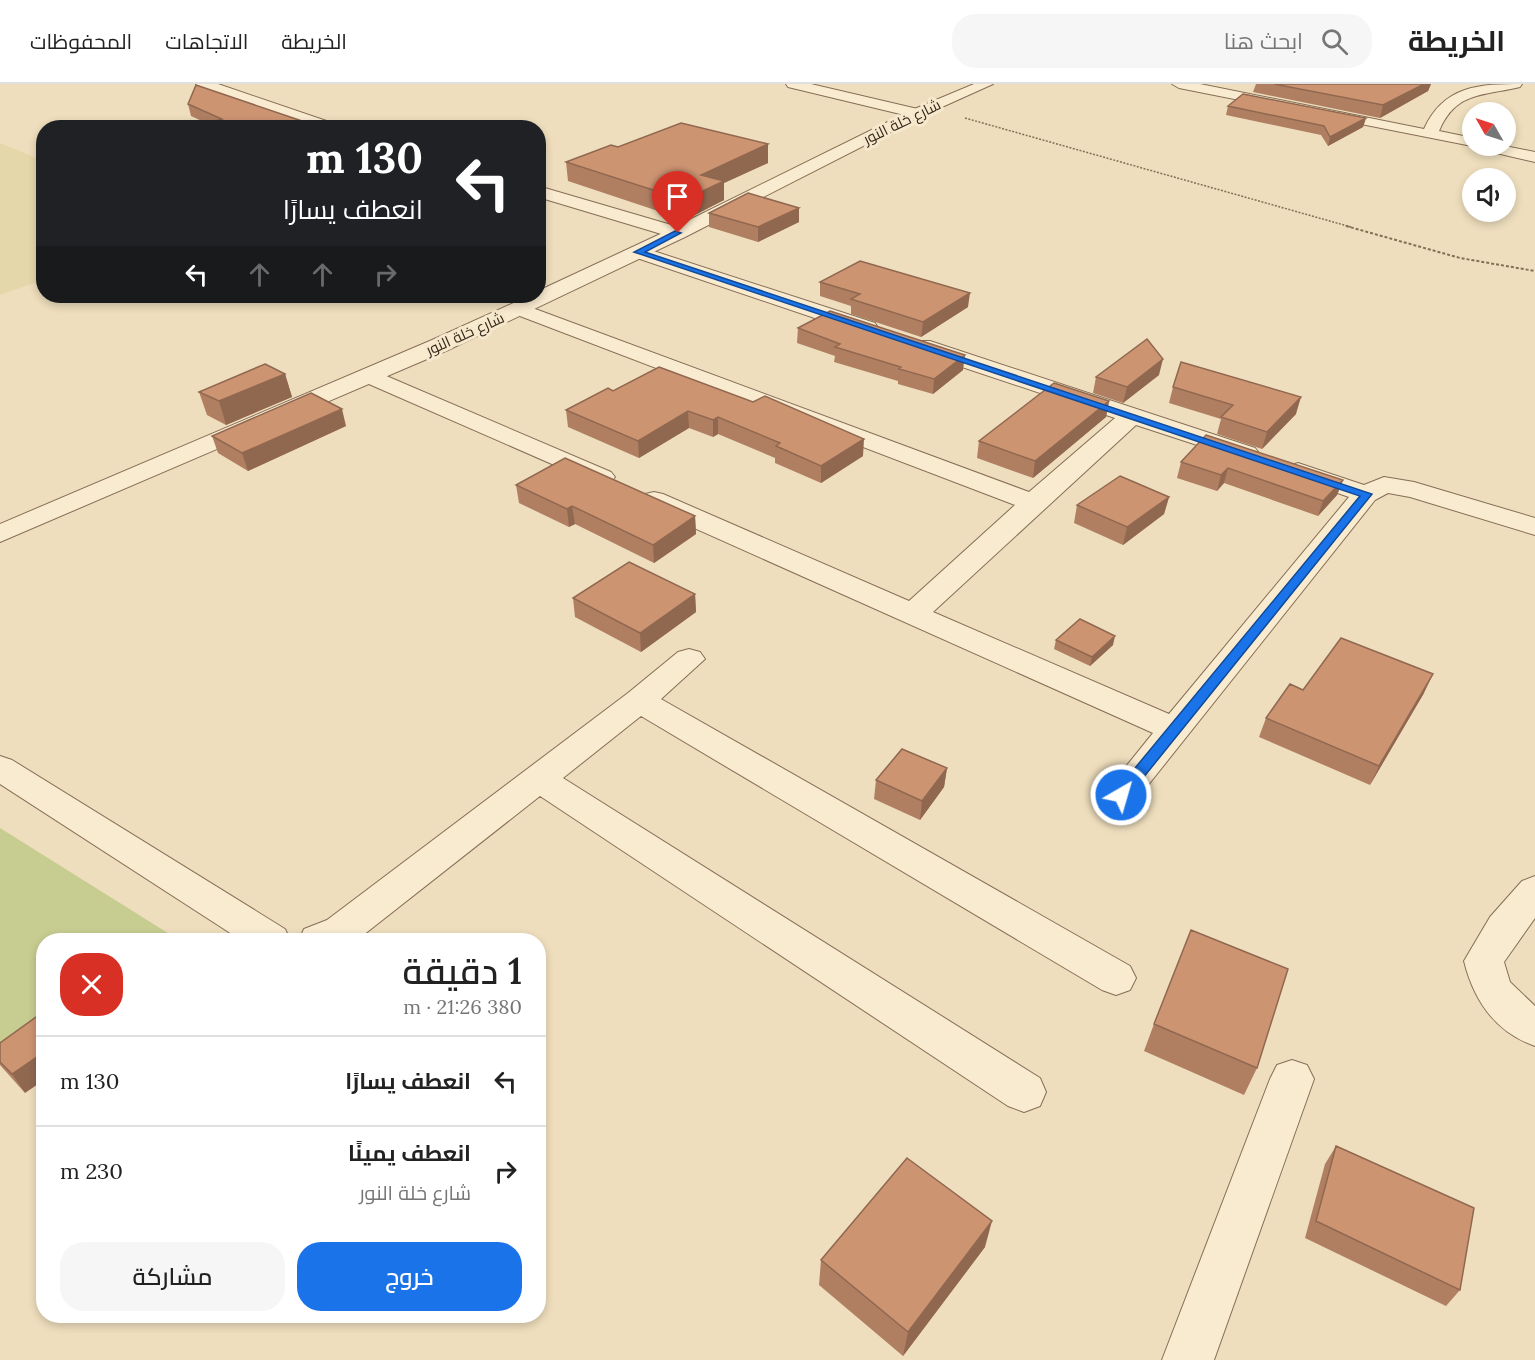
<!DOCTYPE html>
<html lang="ar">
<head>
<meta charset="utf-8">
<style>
	:root { --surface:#fff; --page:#f6f6f6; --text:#222; --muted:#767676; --line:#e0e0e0; --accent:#1a73e8 }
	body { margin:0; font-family:Lora,Cairo,serif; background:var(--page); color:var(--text); direction:rtl; height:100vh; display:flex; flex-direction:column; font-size:22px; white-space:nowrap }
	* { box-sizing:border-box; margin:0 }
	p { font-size:20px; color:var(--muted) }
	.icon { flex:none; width:33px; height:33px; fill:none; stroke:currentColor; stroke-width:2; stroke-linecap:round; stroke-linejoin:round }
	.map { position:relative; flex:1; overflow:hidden; direction:ltr }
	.details { position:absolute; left:36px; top:849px; width:510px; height:390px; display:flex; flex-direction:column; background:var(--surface); border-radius:24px; box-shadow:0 3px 9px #0003; direction:rtl }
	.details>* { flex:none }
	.hud { position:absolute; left:36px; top:36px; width:510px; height:183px; border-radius:24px; box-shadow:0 3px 9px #0003; direction:rtl; background:#202124; color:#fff; overflow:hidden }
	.needle { width:39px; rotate:309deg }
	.tools { position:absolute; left:1462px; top:18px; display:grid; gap:12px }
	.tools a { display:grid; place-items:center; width:54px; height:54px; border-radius:50%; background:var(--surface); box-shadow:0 3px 9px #0003; font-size:30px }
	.pin { position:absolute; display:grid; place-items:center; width:51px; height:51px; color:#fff; margin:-62px -26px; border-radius:50% 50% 50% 0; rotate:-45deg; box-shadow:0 0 6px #0007 }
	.pin .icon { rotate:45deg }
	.me { position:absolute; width:66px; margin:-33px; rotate:38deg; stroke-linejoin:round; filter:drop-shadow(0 0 4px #0008) }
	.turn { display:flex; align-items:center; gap:21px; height:126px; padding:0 24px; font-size:27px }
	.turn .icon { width:78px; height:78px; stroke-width:2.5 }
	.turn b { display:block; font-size:42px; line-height:51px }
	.lanes { display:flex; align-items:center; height:57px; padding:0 24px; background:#0003; justify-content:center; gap:30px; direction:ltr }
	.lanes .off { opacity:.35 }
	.round { display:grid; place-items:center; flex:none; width:63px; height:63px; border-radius:24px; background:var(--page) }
	.overview { display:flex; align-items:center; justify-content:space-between; height:102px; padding:0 24px }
	h1 { font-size:36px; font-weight:600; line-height:45px }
	.button { display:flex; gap:12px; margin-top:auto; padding:12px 24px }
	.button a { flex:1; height:69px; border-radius:24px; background:var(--accent); color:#fff; font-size:24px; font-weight:600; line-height:69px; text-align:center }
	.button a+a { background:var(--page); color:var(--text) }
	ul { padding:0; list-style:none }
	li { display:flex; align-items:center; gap:18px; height:90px; padding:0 24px; border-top:2px solid var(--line) }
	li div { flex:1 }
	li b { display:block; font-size:22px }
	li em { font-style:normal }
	header { display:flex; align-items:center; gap:36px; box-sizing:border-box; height:84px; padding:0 30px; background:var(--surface); border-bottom:2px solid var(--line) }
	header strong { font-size:28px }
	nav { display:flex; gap:33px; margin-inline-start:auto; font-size:21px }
	.search { width:420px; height:54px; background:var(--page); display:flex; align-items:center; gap:15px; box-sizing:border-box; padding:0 21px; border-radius:24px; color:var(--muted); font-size:22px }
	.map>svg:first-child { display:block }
	.farmland { fill:#e4d8aa }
	.green { fill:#c7cc91 }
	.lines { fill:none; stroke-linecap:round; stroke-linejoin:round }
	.minor-casing { stroke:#866e56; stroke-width:2 }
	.tertiary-casing { stroke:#866e56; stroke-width:2 }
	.path-far1 { stroke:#866e56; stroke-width:1.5; stroke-dasharray:2 1.5; stroke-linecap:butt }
	.path { stroke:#866e56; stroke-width:2; stroke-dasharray:3 2; stroke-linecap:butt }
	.minor { fill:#f9ebd0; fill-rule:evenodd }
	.tertiary { fill:#f9ebd0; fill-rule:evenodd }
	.wall { fill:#b07f62 }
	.shaded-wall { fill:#906850 }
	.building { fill:#cd9472; stroke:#906850; stroke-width:1.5 }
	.route { fill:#1a73e8; stroke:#114b97; stroke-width:1.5 }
	.labels { text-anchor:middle; stroke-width:6; stroke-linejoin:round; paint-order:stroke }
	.far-street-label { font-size:15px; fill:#35271b; stroke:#f6e8cc }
</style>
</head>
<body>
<header>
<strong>الخريطة</strong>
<div class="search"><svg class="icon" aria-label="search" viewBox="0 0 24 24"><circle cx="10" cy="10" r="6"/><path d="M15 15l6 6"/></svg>ابحث هنا</div>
<nav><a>الخريطة</a><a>الاتجاهات</a><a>المحفوظات</a></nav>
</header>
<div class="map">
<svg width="1535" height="1276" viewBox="0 0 1535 1276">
	<rect width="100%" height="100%" fill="#eedebd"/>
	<!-- farmland -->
	<path class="farmland" d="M 0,59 L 44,77 L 43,196 L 0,211 Z"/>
	<!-- green -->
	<path class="green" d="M 0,744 L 179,856 L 44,856 L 43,936 L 0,959 Z"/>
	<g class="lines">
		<defs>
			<path id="minor" d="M 196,0 L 218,0 L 347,44 L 323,44 L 198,3 Z
				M 786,0 L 811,0 L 922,26 L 925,29 L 917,34 L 788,3 Z
				M 1172,0 L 1200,0 L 1424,45 C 1444,1 1480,0 1522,0 L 1520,3 C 1483,12 1456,7 1439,47 L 1473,54 L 1473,62 L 1505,62 L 1535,68 L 1535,78 L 1479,65 L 1477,63 L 1179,4 Z
				M 538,102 L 685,145 L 687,149 L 678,155 L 538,113 Z
				M 638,162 L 875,239 L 878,244 L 875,249 L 859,249 L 631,172 L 628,168 L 631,164 Z
				M 519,219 L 1029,408 L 1115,334 L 914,267 L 911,262 L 914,257 L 930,257 L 1255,364 L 1259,369 L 1255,374 L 1246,377 L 1136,341 L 933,528 L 1169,630 L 1349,413 L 1289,392 L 1285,387 L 1289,382 L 1298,379 L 1364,401 L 1384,393 L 1414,398 L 1535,434 L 1535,451 L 1410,413 L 1388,409 L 1375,416 L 1133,720 L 1121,724 L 1109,720 L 1103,711 L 1153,649 L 645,422 L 641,416 L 645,410 L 654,408 L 663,410 L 909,517 L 1015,421 L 512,229 L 509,225 L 512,221 Z
				M 370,285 L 611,388 L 615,393 L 611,398 L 602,401 L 593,398 L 362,297 L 359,292 L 362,287 Z
				M 689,565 L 700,568 L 705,575 L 661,615 L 1130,882 L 1136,894 L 1130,906 L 1116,911 L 1102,906 L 641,632 L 563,694 L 1040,994 L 1046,1008 L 1040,1022 L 1024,1028 L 1008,1022 L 540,712 L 357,856 L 299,856 L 304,845 L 327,836 L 628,609 L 678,568 Z
				M 0,672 L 12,676 L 285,845 L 290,856 L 241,856 L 0,700 Z
				M 1535,792 L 1535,834 L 1504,878 L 1510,898 L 1535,922 L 1535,962 C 1495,948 1474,917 1464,877 L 1490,833 L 1522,797 Z
				M 1292,976 L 1307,981 L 1314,995 L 1214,1276 L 1162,1276 L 1270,995 L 1277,981 Z"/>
			<path id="tertiary" d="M 974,0 L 993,0 L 922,32 L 685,153 L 448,266 L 0,458 L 0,440 L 432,256 L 529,212 L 538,212 L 538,207 L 671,145 L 912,26 Z"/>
		</defs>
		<!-- minor casing -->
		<use href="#minor" class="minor-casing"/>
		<!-- tertiary casing -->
		<use href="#tertiary" class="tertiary-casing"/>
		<!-- path-far1 -->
		<path class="path-far1" d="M 965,34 L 1351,143"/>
		<!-- path -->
		<path class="path" d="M 1346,142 L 1460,174 L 1535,187"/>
		<!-- minor -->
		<use href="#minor" class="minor"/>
		<!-- tertiary -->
		<use href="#tertiary" class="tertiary"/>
	</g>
	<!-- wall -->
	<path class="wall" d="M 1256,0 L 1431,0 L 1428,7 L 1380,34 L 1253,8 Z
		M 188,20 L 317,44 L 217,44 L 191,32 Z
		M 1228,22 L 1366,34 L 1363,43 L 1328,62 L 1321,51 L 1226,31 Z
		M 618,63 L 768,79 L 724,99 L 724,116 L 685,136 L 568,97 L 566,78 Z
		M 709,129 L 799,138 L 758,158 L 709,143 Z
		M 820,198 L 968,223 L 921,253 L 851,230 L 851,222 L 820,212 Z
		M 798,244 L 963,286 L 933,310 L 898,300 L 898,297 L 834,278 L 835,272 L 797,259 Z
		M 659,283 L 863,372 L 821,399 L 775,379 L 775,374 L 718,350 L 713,353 L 689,344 L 639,374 L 568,343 L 566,326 L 613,307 Z
		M 285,290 L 292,313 L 226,341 L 207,331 L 199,308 Z
		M 1159,291 L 1123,319 L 1093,309 L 1096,293 Z
		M 1173,303 L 1296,330 L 1262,365 L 1217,350 L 1221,335 L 1169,319 Z
		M 1109,317 L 1106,333 L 1033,394 L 977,374 L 979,357 Z
		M 346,342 L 248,387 L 218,369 L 212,352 Z
		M 1181,378 L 1343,396 L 1337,411 L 1318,432 L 1224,399 L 1217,407 L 1177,394 Z
		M 516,401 L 695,432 L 696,450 L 654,479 L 575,440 L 569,443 L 519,419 Z
		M 1169,413 L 1164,430 L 1123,461 L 1074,439 L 1077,421 Z
		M 695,510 L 696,528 L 641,568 L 575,533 L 573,514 Z
		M 1056,556 L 1113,561 L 1090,582 L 1054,565 Z
		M 1303,606 L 1424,609 L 1370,701 L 1259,653 L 1266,634 Z
		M 947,684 L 944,703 L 920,736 L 874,715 L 876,696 Z
		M 1154,940 L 1257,984 L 1244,1011 L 1144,967 Z
		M 0,959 L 25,1009 L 0,981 Z
		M 1336,1062 L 1460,1206 L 1446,1222 L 1305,1154 L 1325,1080 Z
		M 985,1163 L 903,1272 L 819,1201 L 821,1176 Z"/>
	<!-- shaded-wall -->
	<path class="shaded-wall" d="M 1424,0 L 1431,0 L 1428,7 L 1380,34 L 1383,21 Z
		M 1366,34 L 1363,43 L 1328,62 L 1330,53 Z
		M 768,60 L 768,79 L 724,99 L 724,116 L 685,136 L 684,116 L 701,91 Z
		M 799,124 L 799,138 L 758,158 L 758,143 Z
		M 970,209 L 968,223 L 921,253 L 923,238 Z
		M 965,271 L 963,286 L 933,310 L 934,295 Z
		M 1163,275 L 1159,291 L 1123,319 L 1127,303 Z
		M 285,290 L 292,313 L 226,341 L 219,317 Z
		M 1301,313 L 1296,330 L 1262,365 L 1267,348 Z
		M 1109,317 L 1106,333 L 1033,394 L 1035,377 Z
		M 342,325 L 346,342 L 248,387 L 242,369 Z
		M 688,327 L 689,344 L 639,374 L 638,357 Z
		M 718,333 L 718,350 L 713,353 L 713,336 Z
		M 864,355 L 863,372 L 821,399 L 821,382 Z
		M 1228,384 L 1224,399 L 1217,407 L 1221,391 Z
		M 1343,396 L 1337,411 L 1318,432 L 1323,417 Z
		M 1169,413 L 1164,430 L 1123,461 L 1127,443 Z
		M 572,422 L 575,440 L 569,443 L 567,425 Z
		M 695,432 L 696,450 L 654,479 L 653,461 Z
		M 695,510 L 696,528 L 641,568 L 640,549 Z
		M 1115,552 L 1113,561 L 1090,582 L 1092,573 Z
		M 1433,590 L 1424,609 L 1370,701 L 1379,682 Z
		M 947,684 L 944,703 L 920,736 L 922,717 Z
		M 43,968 L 44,996 L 25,1009 L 12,990 Z
		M 992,1137 L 985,1163 L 903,1272 L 908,1248 Z"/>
	<!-- building -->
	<path class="building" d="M 1274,0 L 1424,0 L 1383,21 Z
		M 196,1 L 302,37 L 317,44 L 232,44 L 215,37 L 222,35 L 188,20 Z
		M 1243,10 L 1366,34 L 1330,53 L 1324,42 L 1228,22 Z
		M 681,39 L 768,60 L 701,91 L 724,97 L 684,116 L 566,78 L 611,61 L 618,63 Z
		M 748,109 L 799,124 L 758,143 L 709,129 Z
		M 860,177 L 970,209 L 923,238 L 851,215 L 860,210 L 820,198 Z
		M 830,227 L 965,271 L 934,295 L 899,285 L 901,283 L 835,263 L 840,260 L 798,244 Z
		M 1147,255 L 1163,275 L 1127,303 L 1096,293 Z
		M 1181,278 L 1301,313 L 1267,348 L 1221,333 L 1233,321 L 1173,303 Z
		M 265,280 L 285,290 L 219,317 L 199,308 Z
		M 659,283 L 753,318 L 765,312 L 864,355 L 821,382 L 776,362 L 780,359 L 718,333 L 713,336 L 688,327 L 638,357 L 566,326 L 608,304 L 613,307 Z
		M 1054,299 L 1109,317 L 1035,377 L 979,357 Z
		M 311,309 L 342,325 L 242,369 L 212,352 Z
		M 1206,351 L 1343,396 L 1323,417 L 1228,384 L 1221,391 L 1181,378 Z
		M 565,374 L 695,432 L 653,461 L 572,422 L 567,425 L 516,401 Z
		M 1120,392 L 1169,413 L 1127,443 L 1077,421 Z
		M 629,478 L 695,510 L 640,549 L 573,514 Z
		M 1080,535 L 1115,552 L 1092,573 L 1056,556 Z
		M 1341,554 L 1433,590 L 1379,682 L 1266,634 L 1290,600 L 1303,606 Z
		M 902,665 L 947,684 L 922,717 L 876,696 Z
		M 1191,846 L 1288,885 L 1257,984 L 1154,940 Z
		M 43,928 L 44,968 L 12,990 L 0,978 L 0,959 Z
		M 1336,1062 L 1474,1124 L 1460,1206 L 1316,1137 Z
		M 907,1074 L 992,1137 L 908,1248 L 821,1176 Z"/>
	<!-- route -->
	<path class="route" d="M 675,147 L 681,149 L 645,168 L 1372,410 L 1126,715 L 1116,715 L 1114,711 L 1116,707 L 1360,412 L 634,168 Z"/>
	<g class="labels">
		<!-- far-street labels -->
		<g class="far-street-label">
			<text transform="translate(902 38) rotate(-26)" y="5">شارع خلة النور</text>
			<text transform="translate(465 250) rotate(-24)" y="5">شارع خلة النور</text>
		</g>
	</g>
</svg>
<div class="tools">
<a><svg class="needle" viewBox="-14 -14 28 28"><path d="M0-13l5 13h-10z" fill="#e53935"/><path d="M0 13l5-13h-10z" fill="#767676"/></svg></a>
<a><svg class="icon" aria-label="sound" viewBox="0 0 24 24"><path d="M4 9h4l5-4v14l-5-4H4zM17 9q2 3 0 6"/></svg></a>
</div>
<div class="pin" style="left:678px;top:149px;background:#d93025"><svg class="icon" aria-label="arrive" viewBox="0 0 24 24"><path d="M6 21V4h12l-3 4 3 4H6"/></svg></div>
<svg class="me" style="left:1121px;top:711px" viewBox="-20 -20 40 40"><circle r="17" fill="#1a73e8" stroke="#fff" stroke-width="3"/><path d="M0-11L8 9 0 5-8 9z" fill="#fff"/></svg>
<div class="hud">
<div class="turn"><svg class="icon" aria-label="left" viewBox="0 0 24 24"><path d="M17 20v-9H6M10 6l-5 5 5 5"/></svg><div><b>130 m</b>انعطف يسارًا</div></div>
<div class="lanes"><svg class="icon" aria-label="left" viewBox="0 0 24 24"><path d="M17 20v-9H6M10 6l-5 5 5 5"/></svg><svg class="icon off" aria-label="ahead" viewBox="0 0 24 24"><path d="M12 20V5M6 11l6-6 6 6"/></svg><svg class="icon off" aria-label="ahead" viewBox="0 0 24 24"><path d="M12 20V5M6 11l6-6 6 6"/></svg><svg class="icon off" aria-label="right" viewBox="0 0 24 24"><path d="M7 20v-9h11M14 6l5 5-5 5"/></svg></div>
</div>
<section class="details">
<div class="overview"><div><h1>1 دقيقة</h1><p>380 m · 21:26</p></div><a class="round" style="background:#d93025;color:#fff"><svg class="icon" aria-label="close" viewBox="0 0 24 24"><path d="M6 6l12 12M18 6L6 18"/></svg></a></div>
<ul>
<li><svg class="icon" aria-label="left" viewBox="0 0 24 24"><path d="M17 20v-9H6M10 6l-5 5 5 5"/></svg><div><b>انعطف يسارًا</b></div><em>130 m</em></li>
<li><svg class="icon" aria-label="right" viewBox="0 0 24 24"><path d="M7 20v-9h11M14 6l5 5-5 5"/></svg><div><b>انعطف يمينًا</b><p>شارع خلة النور</p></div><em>230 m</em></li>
</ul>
<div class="button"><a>خروج</a><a>مشاركة</a></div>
</section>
</div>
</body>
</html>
